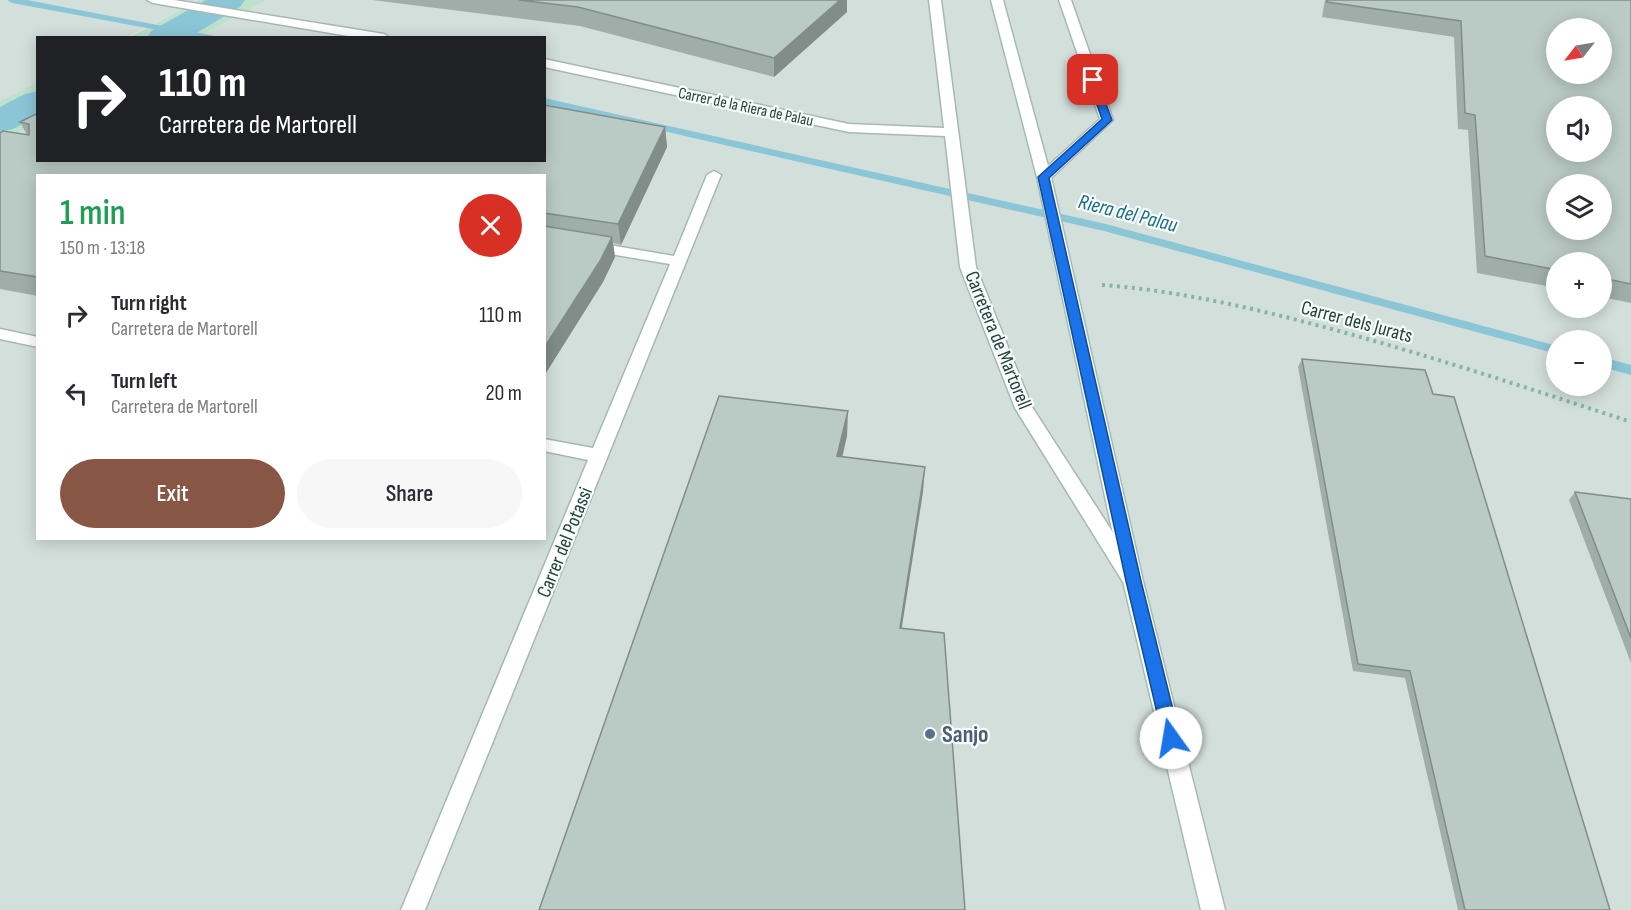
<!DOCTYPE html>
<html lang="en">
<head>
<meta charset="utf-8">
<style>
	:root { --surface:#fff; --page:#f7f7f7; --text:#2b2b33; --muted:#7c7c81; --accent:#885644 }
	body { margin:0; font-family:"Sofia Sans Condensed",sans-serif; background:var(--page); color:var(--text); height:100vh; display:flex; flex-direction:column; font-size:22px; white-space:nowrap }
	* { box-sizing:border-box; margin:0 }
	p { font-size:20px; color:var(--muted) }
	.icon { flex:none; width:33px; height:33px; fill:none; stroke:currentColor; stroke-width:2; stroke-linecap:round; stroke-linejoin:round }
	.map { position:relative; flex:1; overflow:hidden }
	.panel { position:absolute; left:36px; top:174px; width:510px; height:366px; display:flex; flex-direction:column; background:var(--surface); border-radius:0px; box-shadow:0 3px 15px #0003 }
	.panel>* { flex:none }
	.hud { position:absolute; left:36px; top:36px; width:510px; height:126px; border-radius:0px; box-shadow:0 3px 15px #0003; background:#202124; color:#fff; overflow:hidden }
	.needle { width:39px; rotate:239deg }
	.tools { position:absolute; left:1546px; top:18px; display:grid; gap:12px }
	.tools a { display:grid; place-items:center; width:66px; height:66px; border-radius:50%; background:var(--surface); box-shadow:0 3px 15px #0003; font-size:30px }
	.pin { position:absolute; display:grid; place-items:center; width:51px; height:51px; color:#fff; margin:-26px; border-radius:12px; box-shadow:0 3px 9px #0006 }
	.me { position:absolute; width:66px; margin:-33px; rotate:347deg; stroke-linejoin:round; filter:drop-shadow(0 0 4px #0008) }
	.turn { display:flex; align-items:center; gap:21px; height:126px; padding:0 24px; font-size:27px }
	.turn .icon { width:78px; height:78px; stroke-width:2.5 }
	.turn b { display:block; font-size:42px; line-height:51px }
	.round { display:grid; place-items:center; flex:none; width:63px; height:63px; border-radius:32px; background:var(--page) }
	.headline { display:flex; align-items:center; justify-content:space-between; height:102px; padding:0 24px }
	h1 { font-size:36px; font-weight:600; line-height:45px; color:#1e9e55 }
	.primary-button { display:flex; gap:12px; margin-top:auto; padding:12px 24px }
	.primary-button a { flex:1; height:69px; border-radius:36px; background:var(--accent); color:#fff; font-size:24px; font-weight:600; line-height:69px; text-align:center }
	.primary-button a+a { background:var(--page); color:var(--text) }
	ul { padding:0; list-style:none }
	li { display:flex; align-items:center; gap:18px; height:78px; padding:0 24px }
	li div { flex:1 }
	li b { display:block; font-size:22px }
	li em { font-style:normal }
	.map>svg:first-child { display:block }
	.built { fill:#d3dfdb; fill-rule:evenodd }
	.green { fill:#bde1ca }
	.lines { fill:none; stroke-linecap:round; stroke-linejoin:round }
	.stream { fill:#8bc6d7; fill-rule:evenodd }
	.canal { fill:#8bc6d7; fill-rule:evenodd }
	.minor-casing { stroke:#a7b8b4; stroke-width:3 }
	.secondary-casing { stroke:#a3bcb5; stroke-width:3 }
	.path { stroke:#84b5a9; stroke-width:4; stroke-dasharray:3 4.5; stroke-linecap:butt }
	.minor { fill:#fff; fill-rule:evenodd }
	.secondary { fill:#fff; fill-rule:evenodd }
	.wall { fill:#a0aea9 }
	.shaded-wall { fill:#828d8a }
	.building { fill:#bacac5; stroke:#828d8a; stroke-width:1.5; fill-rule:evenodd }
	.route { fill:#1a73e8; stroke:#114b97; stroke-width:1.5 }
	.service-dot { fill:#5c6f8a; stroke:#f7fbf9; stroke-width:2 }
	.labels { text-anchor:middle; stroke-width:4.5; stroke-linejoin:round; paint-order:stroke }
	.far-street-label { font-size:16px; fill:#23433d; stroke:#f7fbf9 }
	.street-label { font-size:20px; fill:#23433d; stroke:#f7fbf9 }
	.water-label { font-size:21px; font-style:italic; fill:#186b84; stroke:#f7fbf9 }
	.near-service-label { font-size:24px; font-weight:bold; fill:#4e5e75; stroke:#f7fbf9; text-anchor:start }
</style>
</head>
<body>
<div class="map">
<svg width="1631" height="910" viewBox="0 0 1631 910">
	<rect width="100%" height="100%" fill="#e5efec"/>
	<!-- built -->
	<path class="built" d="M 0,0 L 199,0 L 128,37 L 38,38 L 37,82 L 0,101 Z
		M 267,0 L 1631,0 L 1631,910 L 0,910 L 0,143 L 37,123 L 38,160 L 544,160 L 544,38 L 198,37 ZM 1557,28 L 1602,28 L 1602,74 L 1557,74 ZM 1557,106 L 1602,106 L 1602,152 L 1557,152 ZM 38,176 L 544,176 L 544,538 L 38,538 ZM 1557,184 L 1602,184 L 1602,230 L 1557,230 ZM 1557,262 L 1602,262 L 1602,308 L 1557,308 ZM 1557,340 L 1602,340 L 1602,386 L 1557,386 Z"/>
	<!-- green -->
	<path class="green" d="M 199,0 L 267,0 L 198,37 L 128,38 Z
		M 37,82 L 37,123 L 0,143 L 0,101 Z"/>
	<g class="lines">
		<!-- stream -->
		<path class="stream" d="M 7,0 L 27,0 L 225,38 L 201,38 L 12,3 Z
			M 544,98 L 1106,224 L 1557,346 L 1557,354 L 1104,231 L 544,104 Z
			M 1602,357 L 1631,365 L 1631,375 L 1602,367 Z"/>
		<!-- canal -->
		<path class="canal" d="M 206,0 L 245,0 L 240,7 L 188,38 L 147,38 L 151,31 Z
			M 38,91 L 38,116 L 13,129 L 0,132 L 0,107 L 25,94 Z"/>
		<defs>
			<path id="minor" d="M 147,0 L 174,0 L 384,34 L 390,38 L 360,38 L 153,3 Z
				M 929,0 L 941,0 L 976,267 L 1032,407 L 1137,570 L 1140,576 L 1137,582 L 1130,584 L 1123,582 L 1015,408 L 960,267 L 945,136 L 849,132 L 544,67 L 544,59 L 849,124 L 944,128 Z
				M 1059,0 L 1071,0 L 1113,120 L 1049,180 L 1039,180 L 1037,177 L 1039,174 L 1100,119 Z
				M 714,171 L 721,175 L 425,910 L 401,910 L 588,460 L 544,451 L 544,439 L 593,448 L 670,264 L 544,243 L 544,234 L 674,256 L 707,175 Z
				M 0,329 L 38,337 L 38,347 L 0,339 Z"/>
			<path id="secondary" d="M 991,0 L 1003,0 L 1051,177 L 1143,581 L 1225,910 L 1201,910 L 1123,581 L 1037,177 Z"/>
		</defs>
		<!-- minor casing -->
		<use href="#minor" class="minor-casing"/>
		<!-- secondary casing -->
		<use href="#secondary" class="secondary-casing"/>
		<!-- path -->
		<path class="path" d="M 1102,285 C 1183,291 1261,310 1339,331 C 1437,358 1534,390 1631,422"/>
		<!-- minor -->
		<use href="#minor" class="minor"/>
		<!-- secondary -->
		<use href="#secondary" class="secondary"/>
	</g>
	<!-- wall -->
	<path class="wall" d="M 372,0 L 847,0 L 847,12 L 774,77 L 580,26 Z
		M 1325,0 L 1631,0 L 1631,303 L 1602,297 L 1602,262 L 1557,262 L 1557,288 L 1477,273 L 1468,130 L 1458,129 L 1454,37 L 1322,17 Z
		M 38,113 L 38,160 L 544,160 L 665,127 L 667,147 L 621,245 L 613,243 L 615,257 L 603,282 L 544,376 L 544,176 L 38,176 L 38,296 L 0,289 L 0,133 L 27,135 L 20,122 Z
		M 1302,359 L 1610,910 L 1458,910 L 1405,678 L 1353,671 L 1298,367 Z
		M 1575,492 L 1631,499 L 1631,663 L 1569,500 Z"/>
	<!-- shaded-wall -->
	<path class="shaded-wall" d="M 840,0 L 847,0 L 847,12 L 774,77 L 774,58 Z
		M 665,127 L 667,147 L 621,245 L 618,224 Z
		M 612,237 L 615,257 L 603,282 L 544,376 L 544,348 Z
		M 848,411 L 847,436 L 837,481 L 837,456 Z
		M 925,467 L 923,492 L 898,652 L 900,628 Z"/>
	<!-- building -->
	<path class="building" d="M 519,0 L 840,0 L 774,58 L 578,7 Z
		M 1327,0 L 1631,0 L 1631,284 L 1602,278 L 1602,262 L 1557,262 L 1557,270 L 1485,256 L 1475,115 L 1465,113 L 1461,21 L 1327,2 ZM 1557,28 L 1602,28 L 1602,74 L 1557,74 ZM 1557,106 L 1602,106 L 1602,152 L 1557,152 ZM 1557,184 L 1602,184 L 1602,230 L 1557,230 Z
		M 544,105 L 665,127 L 618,224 L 544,213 L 544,176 L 38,176 L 38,277 L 0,271 L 0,133 L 3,131 L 29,135 L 29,124 L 20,122 L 38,113 L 38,160 L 544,160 Z
		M 544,226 L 612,237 L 600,261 L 544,348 Z
		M 1302,359 L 1425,370 L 1433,394 L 1454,397 L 1610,910 L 1465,910 L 1410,671 L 1358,664 Z
		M 719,396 L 848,411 L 837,456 L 925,467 L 900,628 L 944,633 L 965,910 L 539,910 Z
		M 1575,492 L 1631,499 L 1631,638 Z"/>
	<!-- route -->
	<path class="route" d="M 1093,77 L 1097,80 L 1112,120 L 1049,178 L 1141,581 L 1180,738 L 1177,743 L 1171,745 L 1165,743 L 1163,738 L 1126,581 L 1038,177 L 1102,119 L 1088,80 Z"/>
	<!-- markers -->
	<circle class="service-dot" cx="930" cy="734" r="6"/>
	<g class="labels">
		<!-- far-street labels -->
		<g class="far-street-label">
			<text transform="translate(746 106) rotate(12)" y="6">Carrer de la Riera de Palau</text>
		</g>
		<!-- street labels -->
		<g class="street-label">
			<text transform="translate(1357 321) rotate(15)" y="7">Carrer dels Jurats</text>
			<text transform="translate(999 340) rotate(68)" y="7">Carretera de Martorell</text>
			<text transform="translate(564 542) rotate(-68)" y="7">Carrer del Potassi</text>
		</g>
		<!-- water labels -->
		<g class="water-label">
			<text transform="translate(1128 213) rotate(14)" y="7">Riera del Palau</text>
		</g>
		<!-- near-service labels -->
		<g class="near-service-label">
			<text x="942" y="742">Sanjo</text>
		</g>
	</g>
</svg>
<div class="tools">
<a><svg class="needle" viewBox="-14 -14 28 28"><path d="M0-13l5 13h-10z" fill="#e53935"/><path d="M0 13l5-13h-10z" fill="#7c7c81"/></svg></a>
<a><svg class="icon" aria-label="sound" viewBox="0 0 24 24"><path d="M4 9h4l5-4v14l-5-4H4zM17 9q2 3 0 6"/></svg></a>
<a><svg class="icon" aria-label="layers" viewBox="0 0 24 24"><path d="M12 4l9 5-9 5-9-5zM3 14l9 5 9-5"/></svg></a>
<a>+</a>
<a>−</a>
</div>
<div class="pin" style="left:1093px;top:80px;background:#d93025"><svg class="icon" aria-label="arrive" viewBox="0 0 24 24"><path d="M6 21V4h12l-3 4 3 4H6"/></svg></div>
<svg class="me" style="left:1171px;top:738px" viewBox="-20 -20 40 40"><circle r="19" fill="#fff"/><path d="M0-13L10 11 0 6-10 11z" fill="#1a73e8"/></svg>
<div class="hud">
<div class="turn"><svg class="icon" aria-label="right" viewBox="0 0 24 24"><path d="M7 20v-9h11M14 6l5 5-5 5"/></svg><div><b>110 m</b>Carretera de Martorell</div></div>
</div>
<section class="panel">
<div class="headline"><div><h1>1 min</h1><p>150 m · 13:18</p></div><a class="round" style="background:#d93025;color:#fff"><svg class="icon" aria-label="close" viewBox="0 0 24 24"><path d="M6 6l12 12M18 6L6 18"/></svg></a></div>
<ul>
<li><svg class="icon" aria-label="right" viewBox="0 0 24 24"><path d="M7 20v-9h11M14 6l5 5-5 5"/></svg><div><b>Turn right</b><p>Carretera de Martorell</p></div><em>110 m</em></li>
<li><svg class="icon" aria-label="left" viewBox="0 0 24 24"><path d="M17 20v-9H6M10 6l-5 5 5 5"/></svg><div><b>Turn left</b><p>Carretera de Martorell</p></div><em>20 m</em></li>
</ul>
<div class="primary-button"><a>Exit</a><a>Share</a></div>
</section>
</div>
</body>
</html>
